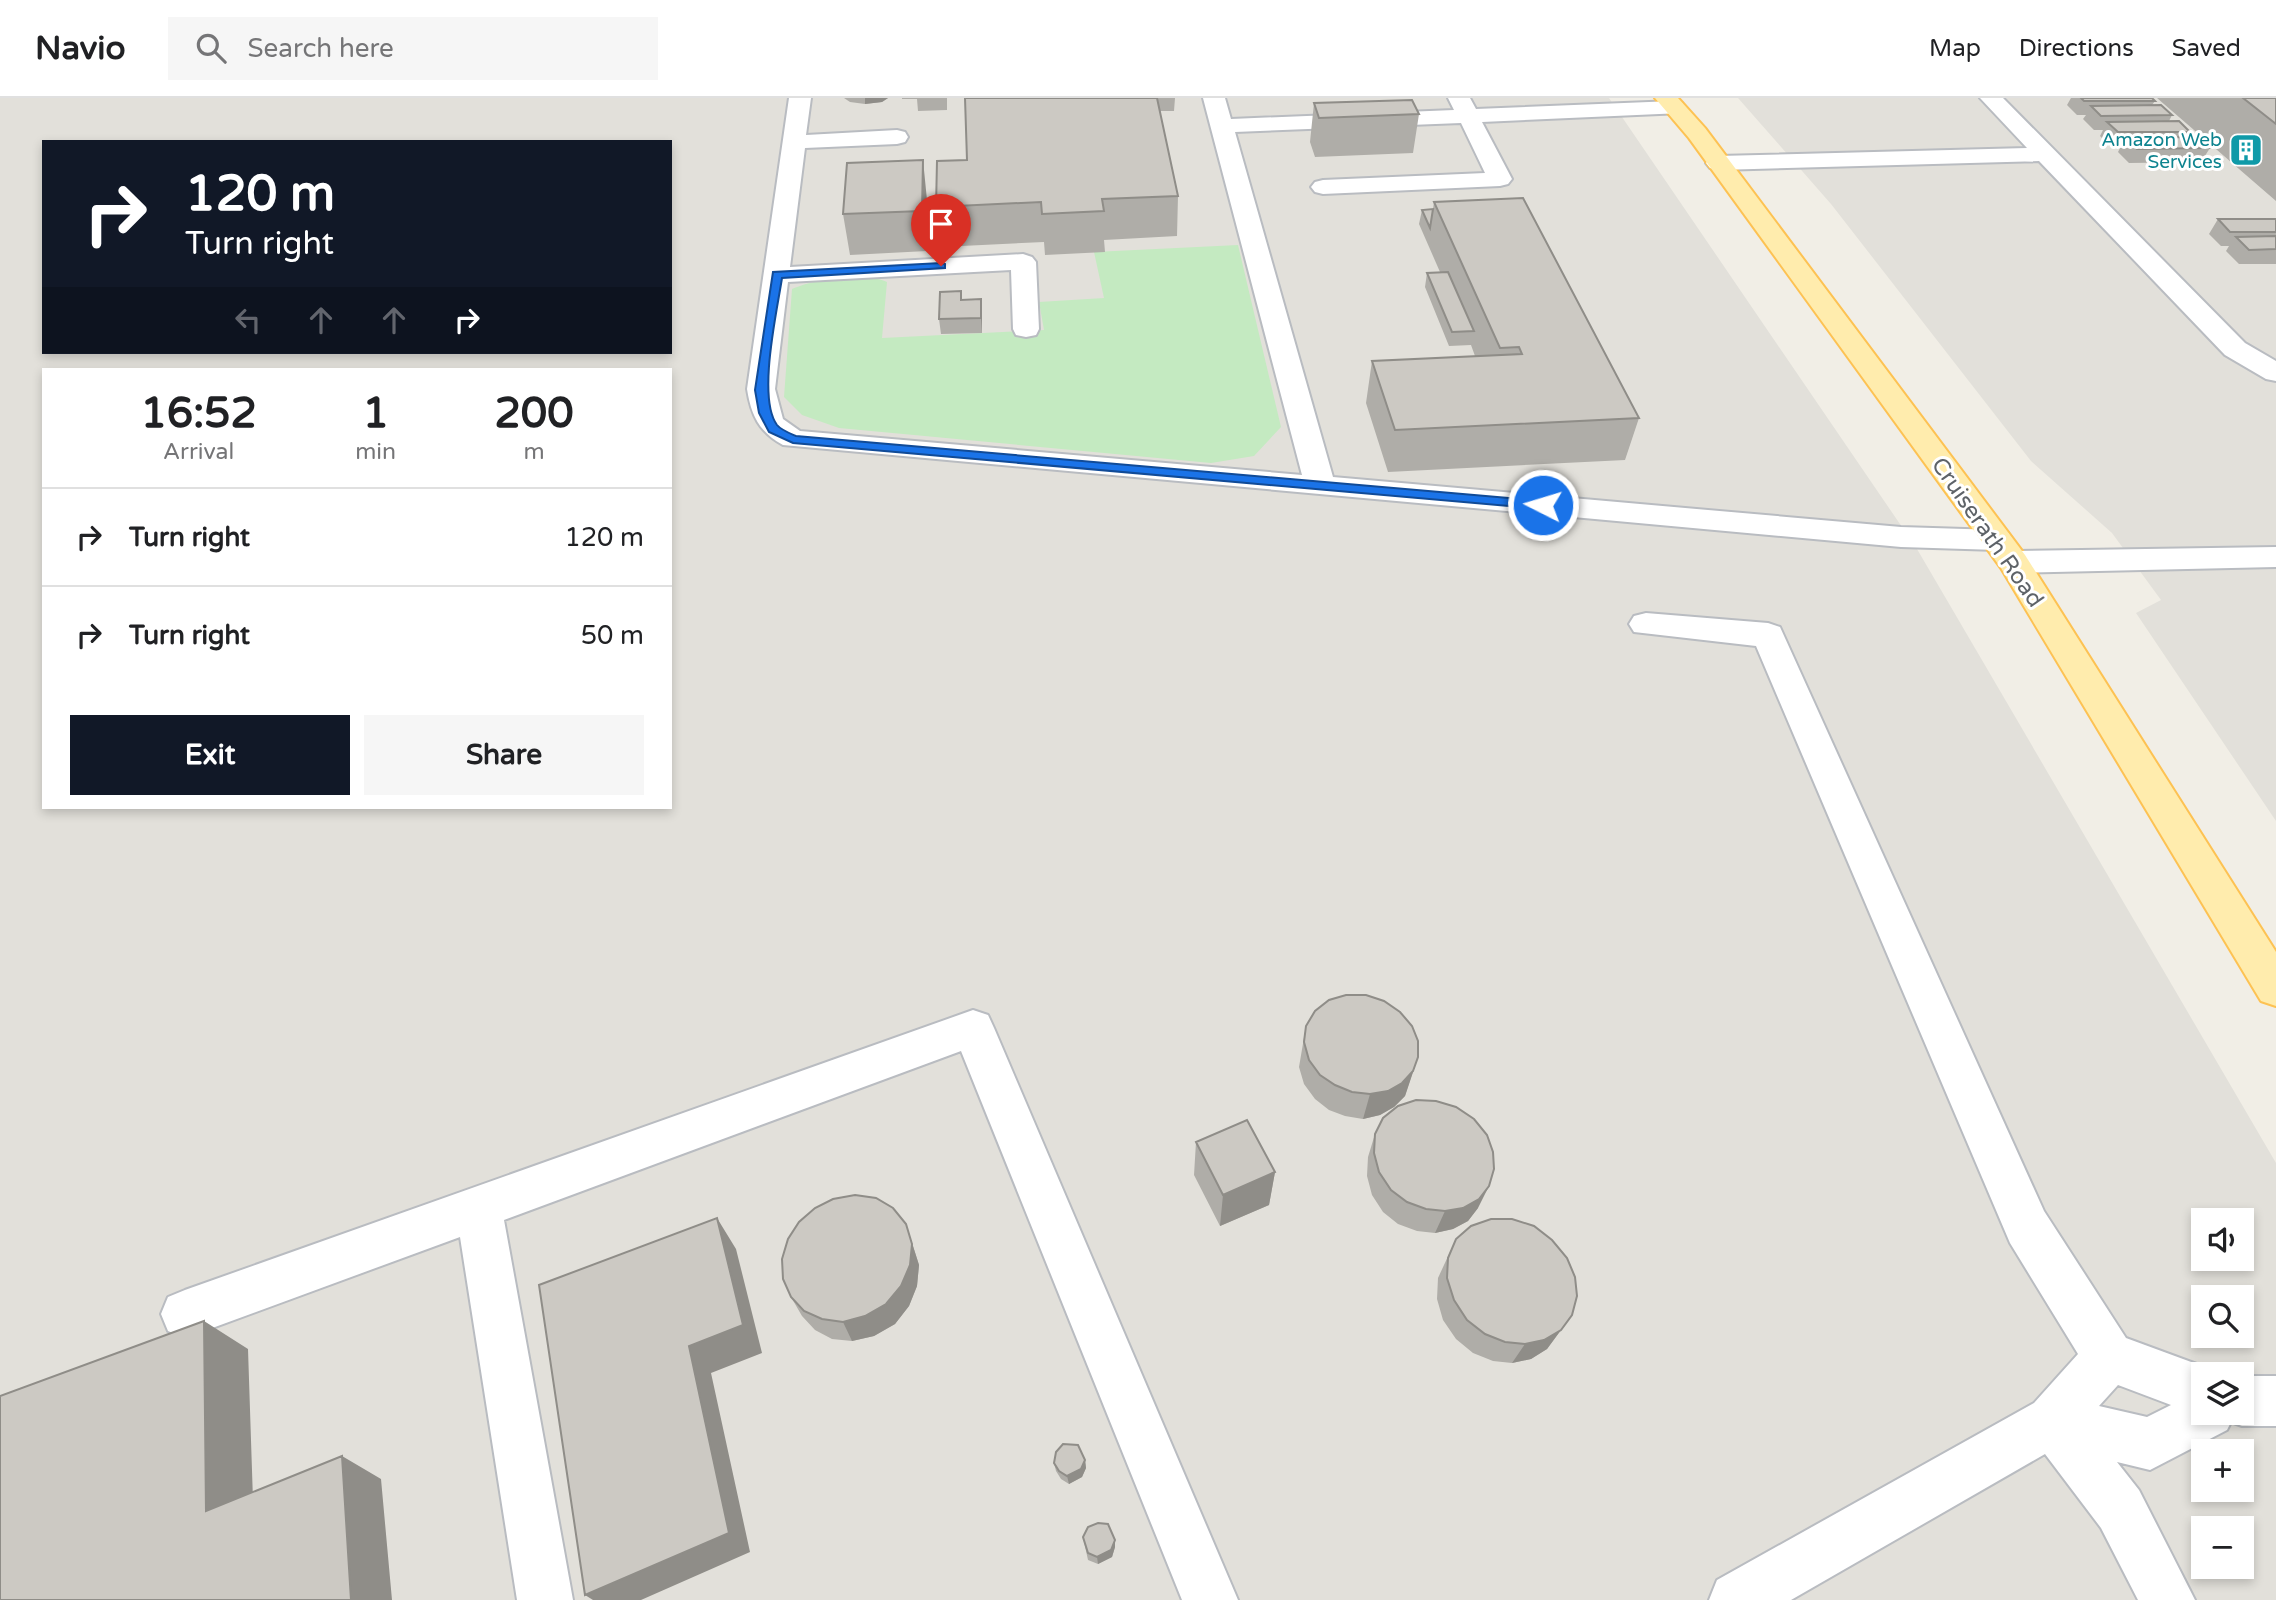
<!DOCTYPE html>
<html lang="en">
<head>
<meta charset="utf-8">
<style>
	:root { --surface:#fff; --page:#f6f6f6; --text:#202124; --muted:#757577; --line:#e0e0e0; --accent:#111827 }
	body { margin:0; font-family:"Varela Round",sans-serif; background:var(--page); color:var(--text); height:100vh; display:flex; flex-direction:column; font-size:26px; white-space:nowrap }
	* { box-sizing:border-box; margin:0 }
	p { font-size:23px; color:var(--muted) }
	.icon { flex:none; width:38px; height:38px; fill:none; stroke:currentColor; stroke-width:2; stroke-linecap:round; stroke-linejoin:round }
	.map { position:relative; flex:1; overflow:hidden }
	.details { position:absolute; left:42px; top:270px; width:630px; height:441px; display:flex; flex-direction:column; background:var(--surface); border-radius:0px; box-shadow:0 4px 10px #0003 }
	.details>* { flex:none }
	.banner { position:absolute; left:42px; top:42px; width:630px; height:214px; border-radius:0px; box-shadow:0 4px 10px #0003; background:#111827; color:#fff; overflow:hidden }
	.tools { position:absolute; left:2191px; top:1110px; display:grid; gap:14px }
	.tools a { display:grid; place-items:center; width:63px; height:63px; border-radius:0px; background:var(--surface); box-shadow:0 4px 10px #0003; font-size:35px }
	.pin { position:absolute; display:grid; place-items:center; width:60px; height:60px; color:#fff; margin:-72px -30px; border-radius:50% 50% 50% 0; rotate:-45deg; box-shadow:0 0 7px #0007 }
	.pin .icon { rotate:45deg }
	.me { position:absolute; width:77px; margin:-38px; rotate:275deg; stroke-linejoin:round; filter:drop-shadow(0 0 5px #0008) }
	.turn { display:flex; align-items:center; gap:24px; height:147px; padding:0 28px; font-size:32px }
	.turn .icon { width:91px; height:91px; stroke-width:2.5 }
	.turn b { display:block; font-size:49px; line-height:60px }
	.lanes { display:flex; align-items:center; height:66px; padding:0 28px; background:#0003; justify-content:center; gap:35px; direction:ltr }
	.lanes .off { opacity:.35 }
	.eta { display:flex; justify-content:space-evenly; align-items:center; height:119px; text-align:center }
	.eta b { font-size:42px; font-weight:800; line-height:49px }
	.cta { display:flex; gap:14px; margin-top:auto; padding:14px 28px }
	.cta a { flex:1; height:80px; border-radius:0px; background:var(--accent); color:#fff; font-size:28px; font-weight:800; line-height:80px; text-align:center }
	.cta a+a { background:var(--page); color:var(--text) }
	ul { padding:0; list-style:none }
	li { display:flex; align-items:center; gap:21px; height:98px; padding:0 28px; border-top:2px solid var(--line) }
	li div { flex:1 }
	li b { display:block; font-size:26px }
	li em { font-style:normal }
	header { display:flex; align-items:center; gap:42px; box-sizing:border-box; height:98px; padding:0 35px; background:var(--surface); border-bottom:2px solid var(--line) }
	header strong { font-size:33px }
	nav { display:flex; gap:38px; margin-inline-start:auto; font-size:24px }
	.search { width:490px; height:63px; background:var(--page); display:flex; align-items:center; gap:18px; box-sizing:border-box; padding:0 24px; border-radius:0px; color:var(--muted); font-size:26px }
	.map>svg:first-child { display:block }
	.industrial { fill:#e2e0da; fill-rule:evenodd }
	.green { fill:#c4eac1 }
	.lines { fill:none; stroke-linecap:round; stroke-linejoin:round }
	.minor-casing { stroke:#b9bcc1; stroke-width:4 }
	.major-casing { stroke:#fdc253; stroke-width:4 }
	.minor { fill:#fff; fill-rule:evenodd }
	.major { fill:#ffecad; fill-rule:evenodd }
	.wall { fill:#afada8 }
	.shaded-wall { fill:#8f8d88 }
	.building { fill:#ccc9c3; stroke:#8f8d88; stroke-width:2 }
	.route { fill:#1a73e8; stroke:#114b97; stroke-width:2 }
	.labels { text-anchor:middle; stroke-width:6; stroke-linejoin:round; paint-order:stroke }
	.far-culture-label { font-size:19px; fill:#0d838f; stroke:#fff; text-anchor:end }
	.street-label { font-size:23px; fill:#5e6368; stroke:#fff }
</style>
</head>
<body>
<header>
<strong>Navio</strong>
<div class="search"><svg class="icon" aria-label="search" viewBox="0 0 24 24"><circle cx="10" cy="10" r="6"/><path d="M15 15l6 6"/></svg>Search here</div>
<nav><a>Map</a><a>Directions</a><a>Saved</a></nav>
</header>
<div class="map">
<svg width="2276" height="1502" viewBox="0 0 2276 1502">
	<rect width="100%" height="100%" fill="#f1eee6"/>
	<!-- industrial -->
	<path class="industrial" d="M 0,0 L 1609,0 L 1917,451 L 2276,1065 L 2276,1502 L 0,1502 ZM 44,44 L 670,44 L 670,254 L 44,254 ZM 44,271 L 670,271 L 670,709 L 44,709 ZM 2203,1122 L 2242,1122 L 2242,1160 L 2203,1160 ZM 2203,1199 L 2242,1199 L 2242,1237 L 2203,1237 ZM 2203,1276 L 2242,1276 L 2242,1314 L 2203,1314 ZM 2203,1353 L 2242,1353 L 2242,1391 L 2203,1391 ZM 2203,1430 L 2242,1430 L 2242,1468 L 2203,1468 Z
		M 1738,0 L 2276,0 L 2276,723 L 2136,515 L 2161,502 L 2112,435 L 2031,363 L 1831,106 Z"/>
	<!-- green -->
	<path class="green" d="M 1238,147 L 1281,329 L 1254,358 L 1211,365 L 839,330 L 802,317 L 784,299 L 792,191 C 814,181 865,173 887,184 L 882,240 L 1044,232 L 1039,204 L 1104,200 L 1094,154 Z"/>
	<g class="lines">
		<defs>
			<path id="minor" d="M 789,0 L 811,0 L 806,37 L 897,32 L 905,34 L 908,39 L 905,44 L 897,46 L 805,50 L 790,169 L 1023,156 L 1032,159 L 1036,164 L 1039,231 L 1036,237 L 1026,239 L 1016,237 L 1013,231 L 1011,172 L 788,184 L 775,291 L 783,321 L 800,333 L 1302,377 L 1203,0 L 1225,0 L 1231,21 L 1454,12 L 1448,0 L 1470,0 L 1476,11 L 1674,3 L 1682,5 L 1685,10 L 1682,15 L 1482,24 L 1512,81 L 1508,86 L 1500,88 L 1323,96 L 1315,94 L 1311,89 L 1315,84 L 1323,82 L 1485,75 L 1461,25 L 1235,34 L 1333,379 L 1901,429 L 1997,432 L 2008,435 L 2013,442 L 2008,449 L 1997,452 L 1901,449 L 783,347 C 759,334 751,317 747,291 Z
				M 1980,0 L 2003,0 L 2245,245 L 2276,263 L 2276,283 L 2266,281 L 2225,257 L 2039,63 L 1718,72 L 1710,70 L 1706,65 L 1710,60 L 1718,58 L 2027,50 Z
				M 2276,449 L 2276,469 L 2014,475 L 2003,471 L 1998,464 L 2003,457 L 2014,453 Z
				M 1646,515 L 1768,525 L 1780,529 L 2044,1113 L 2126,1240 L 2221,1275 L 2203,1276 L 2203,1314 L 2242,1314 L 2242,1278 L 2276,1278 L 2276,1328 L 2242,1328 L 2231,1324 L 2227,1332 L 2150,1372 L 2117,1364 L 2139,1392 L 2195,1502 L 2138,1502 L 2101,1430 L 2045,1356 L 1791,1502 L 1709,1502 L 1717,1482 L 2034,1305 L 2078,1256 L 2010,1145 L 1756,548 L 1634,534 L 1629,526 L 1634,518 ZM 2118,1287 L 2171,1307 L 2147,1319 L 2099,1308 Z
				M 973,912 L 988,917 L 994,930 L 1238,1502 L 1182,1502 L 961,953 L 504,1122 L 573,1502 L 517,1502 L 460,1139 L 185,1240 L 168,1233 L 161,1216 L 168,1199 L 185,1192 Z"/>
			<path id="major" d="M 1655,0 L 1678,0 L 1705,30 L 2025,457 L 2276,854 L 2276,908 L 2261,903 L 2001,470 L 1689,40 Z"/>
		</defs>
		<!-- minor casing -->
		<use href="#minor" class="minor-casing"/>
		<!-- major casing -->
		<use href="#major" class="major-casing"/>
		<!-- minor -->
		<use href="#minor" class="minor"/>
		<!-- major -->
		<use href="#major" class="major"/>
	</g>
	<!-- wall -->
	<path class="wall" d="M 844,0 L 888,0 L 882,4 L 865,6 L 850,4 Z
		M 902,0 L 947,0 L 947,12 L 918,13 L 917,1 L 902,1 Z
		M 965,0 L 1175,0 L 1174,13 L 1160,13 L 1178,98 L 1177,138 L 1104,142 L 1105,154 L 1045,157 L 1044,144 L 941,149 L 936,109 L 967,62 Z
		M 2071,0 L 2152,0 L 2155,3 L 2152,7 L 2172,17 L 2169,23 L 2190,34 L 2187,39 L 2210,50 L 2201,64 L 2129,65 L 2118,54 L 2121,48 L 2110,48 L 2100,38 L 2103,32 L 2094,32 L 2083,21 L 2086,17 L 2077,17 L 2067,7 Z
		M 2157,0 L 2276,0 L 2276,103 Z
		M 1314,5 L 1419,16 L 1413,55 L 1315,59 L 1310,44 Z
		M 927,102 L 927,153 L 850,157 L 843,116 Z
		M 1434,104 L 1639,320 L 1625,362 L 1388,374 L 1366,305 L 1372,263 L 1475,258 L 1471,247 L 1449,248 L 1425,189 L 1427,175 L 1440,174 L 1419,126 L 1422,112 L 1433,111 Z
		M 2218,121 L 2276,121 L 2276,166 L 2239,166 L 2226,153 L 2229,148 L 2221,148 L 2209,136 Z
		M 962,202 L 982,216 L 982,235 L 941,236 L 939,221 Z
		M 1306,928 L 1418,959 L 1405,998 L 1394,1009 L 1380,1017 L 1363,1021 L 1345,1018 L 1329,1012 L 1315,1001 L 1304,986 L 1299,969 Z
		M 1375,1036 L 1478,1110 L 1468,1123 L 1453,1131 L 1435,1135 L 1417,1133 L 1398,1126 L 1383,1114 L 1372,1097 L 1367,1078 L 1368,1059 Z
		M 1196,1044 L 1275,1074 L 1269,1107 L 1220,1128 L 1194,1077 Z
		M 1456,1141 L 1572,1217 L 1547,1251 L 1531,1261 L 1512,1265 L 1493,1263 L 1473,1255 L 1456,1241 L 1443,1222 L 1437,1201 L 1438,1180 Z
		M 913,1148 L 919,1167 L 917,1188 L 909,1208 L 895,1226 L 874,1238 L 852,1243 L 832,1241 L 815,1232 L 802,1218 L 791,1199 Z
		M 1085,1362 L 1086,1370 L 1082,1379 L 1069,1386 L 1061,1381 L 1056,1373 L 1054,1365 Z
		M 1083,1439 L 1115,1442 L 1115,1449 L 1112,1459 L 1098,1466 L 1088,1462 Z"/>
	<!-- shaded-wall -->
	<path class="shaded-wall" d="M 865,0 L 888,0 L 882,4 L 865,6 Z
		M 923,62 L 927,102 L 927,153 L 922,113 Z
		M 981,201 L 982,216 L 982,235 L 981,220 Z
		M 1418,959 L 1405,998 L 1394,1009 L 1380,1017 L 1363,1021 L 1370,996 Z
		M 1275,1074 L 1269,1107 L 1220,1128 L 1223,1097 Z
		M 1489,1088 L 1478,1110 L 1468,1123 L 1453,1131 L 1435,1135 L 1445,1113 Z
		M 717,1120 L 736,1151 L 762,1255 L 711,1275 L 750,1454 L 641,1502 L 593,1502 L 585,1497 Z
		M 906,1126 L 919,1167 L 917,1188 L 909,1208 L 895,1226 L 874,1238 L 852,1243 L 843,1224 Z
		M 204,1223 L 248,1251 L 254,1433 L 206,1413 Z
		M 1561,1232 L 1547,1251 L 1531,1261 L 1512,1265 L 1525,1246 Z
		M 342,1358 L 381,1381 L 392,1502 L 351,1502 Z
		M 1085,1362 L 1086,1370 L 1082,1379 L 1069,1386 L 1067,1378 Z
		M 1115,1442 L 1115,1449 L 1112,1459 L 1098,1466 L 1097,1459 Z"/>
	<!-- building -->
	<path class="building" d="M 965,0 L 1157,0 L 1178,98 L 1102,101 L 1104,113 L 1042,116 L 1041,104 L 936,109 L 937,63 L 967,62 Z
		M 2081,0 L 2152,0 L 2155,3 L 2084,3 Z
		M 2243,0 L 2276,0 L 2276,26 Z
		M 1412,2 L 1419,16 L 1319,20 L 1314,5 Z
		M 2161,7 L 2172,17 L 2101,18 L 2091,8 Z
		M 2179,23 L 2190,34 L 2118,34 L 2107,24 Z
		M 2199,39 L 2210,50 L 2137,51 L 2126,40 Z
		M 923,62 L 922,113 L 843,116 L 847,65 Z
		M 1523,100 L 1639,320 L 1395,332 L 1372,263 L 1522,256 L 1519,249 L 1500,250 L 1434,104 Z
		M 1433,111 L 1430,130 L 1422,112 Z
		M 2218,121 L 2276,121 L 2276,134 L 2230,134 Z
		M 2276,138 L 2276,151 L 2249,152 L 2236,139 Z
		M 1448,174 L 1474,233 L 1452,234 L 1427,175 Z
		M 961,193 L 961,202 L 981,201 L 981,220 L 939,221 L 940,194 Z
		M 1346,897 L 1366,897 L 1384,903 L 1400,914 L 1412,928 L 1418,943 L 1418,959 L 1413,973 L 1402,985 L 1388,993 L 1370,996 L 1352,994 L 1335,987 L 1320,977 L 1309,962 L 1304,944 L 1306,928 L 1315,913 L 1329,902 Z
		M 1416,1002 L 1436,1003 L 1456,1009 L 1474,1021 L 1487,1037 L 1493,1054 L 1494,1071 L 1489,1088 L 1479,1101 L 1463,1110 L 1445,1113 L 1426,1111 L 1407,1104 L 1391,1092 L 1379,1074 L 1374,1055 L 1375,1036 L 1383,1020 L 1398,1008 Z
		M 1247,1022 L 1275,1074 L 1223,1097 L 1196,1044 Z
		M 855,1097 L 876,1100 L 893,1110 L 906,1126 L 912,1146 L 910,1167 L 901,1188 L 886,1206 L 865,1218 L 843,1224 L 822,1221 L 804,1213 L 791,1199 L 783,1181 L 782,1161 L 788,1141 L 799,1124 L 815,1110 L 833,1101 Z
		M 717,1120 L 743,1227 L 689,1248 L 729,1435 L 585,1497 L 539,1187 Z
		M 1491,1121 L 1512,1121 L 1534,1128 L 1552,1142 L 1567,1160 L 1575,1179 L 1577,1198 L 1572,1217 L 1561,1232 L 1544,1242 L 1525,1246 L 1505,1244 L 1485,1236 L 1467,1222 L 1454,1202 L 1447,1180 L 1448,1160 L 1456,1141 L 1471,1128 Z
		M 204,1223 L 206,1413 L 342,1358 L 351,1502 L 0,1502 L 0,1298 Z
		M 1063,1346 L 1078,1347 L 1085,1362 L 1081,1371 L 1067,1378 L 1059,1373 L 1054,1365 L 1056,1354 Z
		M 1098,1425 L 1108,1426 L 1115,1442 L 1111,1452 L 1097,1459 L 1088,1455 L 1083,1439 L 1088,1429 Z"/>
	<!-- route -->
	<path class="route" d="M 941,165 L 945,166 L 945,170 L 782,180 C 777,213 757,300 777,327 C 781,332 789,335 796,338 L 1543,403 L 1549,407 L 1543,411 L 793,345 L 769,334 L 759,315 L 755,292 L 773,174 Z"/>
	<!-- icons -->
	<defs>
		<symbol id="building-square" viewBox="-11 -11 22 22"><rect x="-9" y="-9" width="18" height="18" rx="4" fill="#0f9aa8" stroke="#fff"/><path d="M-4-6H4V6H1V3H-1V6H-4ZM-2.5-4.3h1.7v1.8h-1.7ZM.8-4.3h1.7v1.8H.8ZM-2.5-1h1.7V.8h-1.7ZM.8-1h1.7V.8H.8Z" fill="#fff"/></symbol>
	</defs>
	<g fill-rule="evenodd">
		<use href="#building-square" x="2227" y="33" width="38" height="38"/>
	</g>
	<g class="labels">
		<!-- far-culture labels -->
		<g class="far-culture-label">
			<text x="2222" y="48">Amazon Web<tspan x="2222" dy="22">Services</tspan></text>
		</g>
		<!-- street labels -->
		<g class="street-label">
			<text transform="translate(1988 434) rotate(55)" y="8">Cruiserath Road</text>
		</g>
	</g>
</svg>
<div class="tools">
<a><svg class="icon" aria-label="sound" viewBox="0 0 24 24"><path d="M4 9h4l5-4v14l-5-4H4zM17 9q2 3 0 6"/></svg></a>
<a><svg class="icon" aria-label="search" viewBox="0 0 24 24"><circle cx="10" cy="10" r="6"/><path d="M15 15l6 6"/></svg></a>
<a><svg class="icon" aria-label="layers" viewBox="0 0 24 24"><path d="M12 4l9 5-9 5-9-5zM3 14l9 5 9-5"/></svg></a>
<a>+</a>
<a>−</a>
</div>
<div class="pin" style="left:941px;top:168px;background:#d93025"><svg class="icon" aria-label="arrive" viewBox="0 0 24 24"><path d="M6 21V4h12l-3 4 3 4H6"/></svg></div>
<svg class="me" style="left:1543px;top:407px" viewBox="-20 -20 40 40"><circle r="17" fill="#1a73e8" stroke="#fff" stroke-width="3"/><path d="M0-11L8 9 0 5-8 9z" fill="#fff"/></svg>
<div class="banner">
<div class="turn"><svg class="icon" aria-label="right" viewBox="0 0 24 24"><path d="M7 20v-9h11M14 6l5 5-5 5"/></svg><div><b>120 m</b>Turn right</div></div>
<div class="lanes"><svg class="icon off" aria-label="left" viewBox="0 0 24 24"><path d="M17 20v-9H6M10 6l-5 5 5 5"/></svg><svg class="icon off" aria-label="ahead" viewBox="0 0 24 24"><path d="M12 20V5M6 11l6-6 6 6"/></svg><svg class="icon off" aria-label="ahead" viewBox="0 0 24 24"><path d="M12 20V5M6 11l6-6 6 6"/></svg><svg class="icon" aria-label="right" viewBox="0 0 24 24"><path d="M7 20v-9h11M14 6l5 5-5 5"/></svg></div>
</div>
<section class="details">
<div class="eta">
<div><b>16:52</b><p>Arrival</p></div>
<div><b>1</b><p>min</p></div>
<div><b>200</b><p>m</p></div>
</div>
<ul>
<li><svg class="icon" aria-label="right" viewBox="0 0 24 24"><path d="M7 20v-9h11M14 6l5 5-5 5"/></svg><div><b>Turn right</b></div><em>120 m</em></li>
<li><svg class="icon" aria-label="right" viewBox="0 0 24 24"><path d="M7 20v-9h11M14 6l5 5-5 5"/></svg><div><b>Turn right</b></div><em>50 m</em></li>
</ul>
<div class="cta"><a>Exit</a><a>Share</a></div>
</section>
</div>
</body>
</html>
